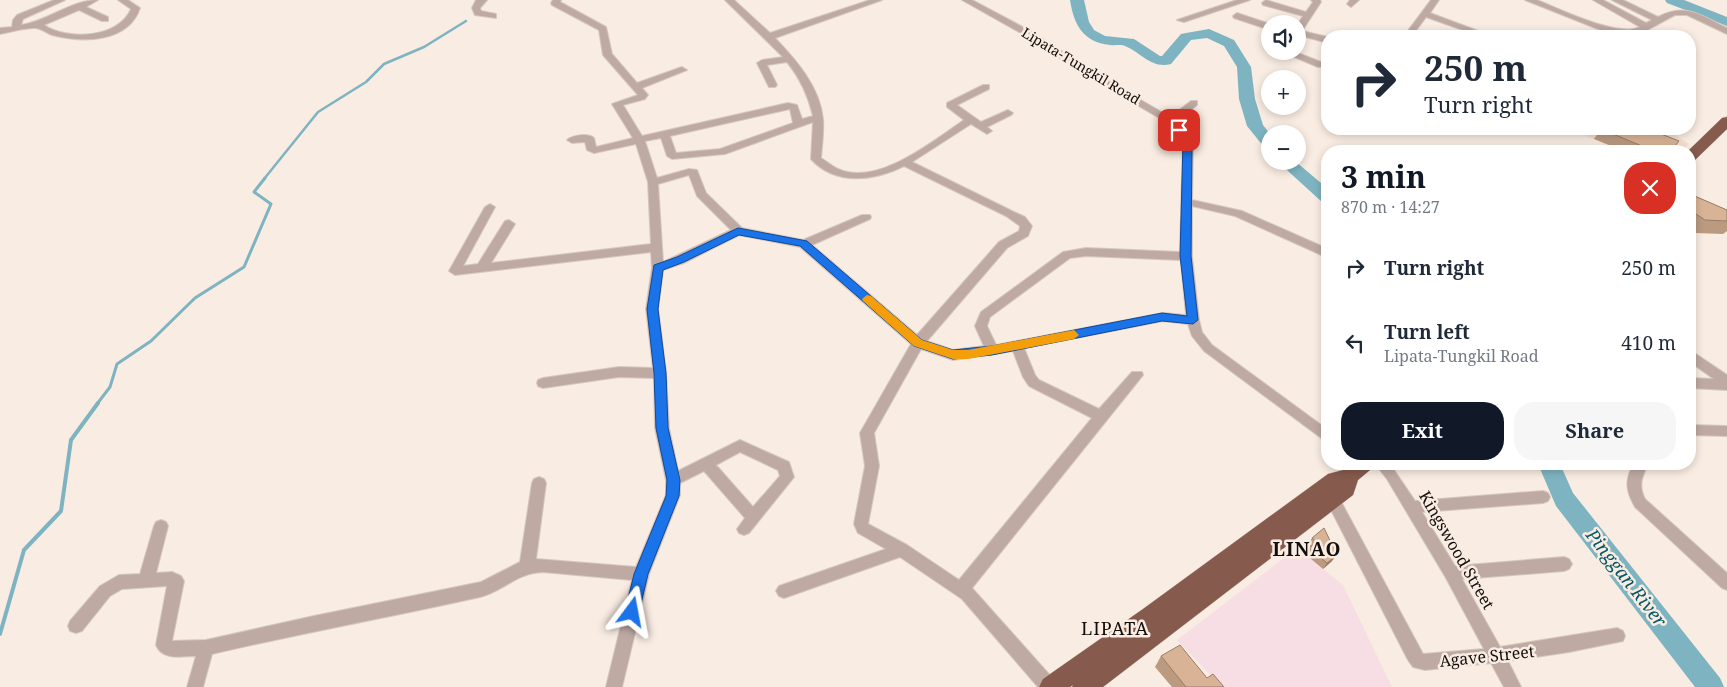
<!DOCTYPE html>
<html lang="en">
<head>
<meta charset="utf-8">
<style>
	:root { --surface:#fff; --page:#f6f6f7; --text:#1f2937; --muted:#747a83; --accent:#111827 }
	body { margin:0; font-family:"Noto Serif",serif; background:var(--page); color:var(--text); height:100vh; display:flex; flex-direction:column; font-size:19px; white-space:nowrap }
	* { box-sizing:border-box; margin:0 }
	p { font-size:16px; color:var(--muted) }
	.icon { flex:none; width:28px; height:28px; fill:none; stroke:currentColor; stroke-width:2; stroke-linecap:round; stroke-linejoin:round }
	.map { position:relative; flex:1; overflow:hidden }
	.drawer { position:absolute; left:1321px; top:145px; width:375px; height:325px; display:flex; flex-direction:column; background:var(--surface); border-radius:20px; box-shadow:0 2px 8px #0003 }
	.drawer>* { flex:none }
	.hud { position:absolute; left:1321px; top:30px; width:375px; height:105px; border-radius:20px; box-shadow:0 2px 8px #0003; background:#fff; color:var(--text); overflow:hidden }
	.controls { position:absolute; left:1261px; top:15px; display:grid; gap:10px }
	.controls a { display:grid; place-items:center; width:45px; height:45px; border-radius:50%; background:var(--surface); box-shadow:0 2px 8px #0003; font-size:25px }
	.pin { position:absolute; display:grid; place-items:center; width:42px; height:42px; color:#fff; margin:-21px; border-radius:10px; box-shadow:0 2px 8px #0006 }
	.me { position:absolute; width:55px; margin:-28px; rotate:13deg; stroke-linejoin:round; filter:drop-shadow(0 0 4px #0008) }
	.turn { display:flex; align-items:center; gap:18px; height:105px; padding:0 20px; font-size:22px }
	.turn .icon { width:65px; height:65px; stroke-width:2.5 }
	.turn b { display:block; font-size:35px; line-height:42px }
	.round { display:grid; place-items:center; flex:none; width:52px; height:52px; border-radius:20px; background:var(--page) }
	.headline { display:flex; align-items:center; justify-content:space-between; height:85px; padding:0 20px }
	h1 { font-size:30px; font-weight:700; line-height:38px; color:var(--accent) }
	.action { display:flex; gap:10px; margin-top:auto; padding:10px 20px }
	.action a { flex:1; height:58px; border-radius:20px; background:var(--accent); color:#fff; font-size:20px; font-weight:700; line-height:58px; text-align:center }
	.action a+a { background:var(--page); color:var(--text) }
	ul { padding:0; list-style:none }
	li { display:flex; align-items:center; gap:15px; height:75px; padding:0 20px }
	li div { flex:1 }
	li b { display:block; font-size:19px }
	li em { font-style:normal }
	.map>svg:first-child { display:block }
	.built { fill:#f3dfd0 }
	.education { fill:#f7dde4 }
	.lines { fill:none; stroke-linecap:round; stroke-linejoin:round }
	.stream-far2 { stroke:#7eb4c1; stroke-width:2.5 }
	.stream-far1 { stroke:#7eb4c1; stroke-width:3 }
	.stream { stroke:#7eb4c1; stroke-width:4 }
	.river { fill:#7eb4c1; fill-rule:evenodd }
	.minor-casing { stroke:#d4c8c0; stroke-width:2 }
	.highway-casing { stroke:#d4c8c0; stroke-width:1 }
	.minor { fill:#bfaaa3; fill-rule:evenodd }
	.highway { fill:#865b4e; fill-rule:evenodd }
	.wall { fill:#bb9a80 }
	.shaded-wall { fill:#987d68 }
	.building { fill:#d9b395; stroke:#987d68 }
	.route { fill:#1a73e8; stroke:#114b97 }
	.slow { fill:#f59e0b }
	.labels { text-anchor:middle; stroke-width:5; stroke-linejoin:round; paint-order:stroke }
	.street-label { font-size:14px; fill:#130e0b; stroke:#f9ece2 }
	.near-street-label { font-size:16px; fill:#130e0b; stroke:#f9ece2 }
	.near-water-label { font-size:18px; font-style:italic; fill:#055765; stroke:#f9ece2 }
	.near-neighbourhood-label { font-size:18px; letter-spacing:1px; fill:#130e0b; stroke:#f9ece2 }
	.district-label { font-size:19px; font-weight:bold; letter-spacing:1px; fill:#130e0b; stroke:#f9ece2 }
</style>
</head>
<body>
<div class="map">
<svg width="1727" height="687" viewBox="0 0 1727 687">
	<rect width="100%" height="100%" fill="#f9ece2"/>
	<!-- built -->
	<path class="built" d="M 1605,129 L 1666,129 L 1689,144 L 1680,151 L 1622,151 L 1586,136 Z"/>
	<!-- education -->
	<path class="education" d="M 1297,548 L 1343,585 L 1392,687 L 1222,687 L 1177,640 Z"/>
	<g class="lines">
		<!-- stream-far2 -->
		<path class="stream-far2" d="M 264,179 L 318,112 L 366,82 L 384,64 L 424,47 L 466,21"/>
		<!-- stream-far1 -->
		<path class="stream-far1" d="M 97,404 L 110,387 L 117,364 L 151,341 L 195,298 L 244,267 L 271,204 L 254,192 L 265,178"/>
		<!-- stream -->
		<path class="stream" d="M 0,634 L 24,550 L 61,511 L 71,440 L 98,403"/>
		<!-- river -->
		<path class="river" d="M 1070,0 L 1084,0 L 1089,22 L 1094,30 L 1105,36 L 1134,39 L 1160,56 L 1162,56 L 1181,34 L 1186,33 L 1209,29 L 1234,40 L 1251,67 L 1255,99 L 1263,125 L 1270,134 L 1270,149 L 1264,147 L 1247,126 L 1239,99 L 1237,67 L 1224,46 L 1207,38 L 1191,40 L 1171,64 C 1151,69 1142,53 1125,46 C 1121,44 1115,46 1110,45 C 1083,42 1074,25 1070,0 Z
			M 1665,0 L 1684,0 L 1727,17 L 1727,26 L 1667,3 Z
			M 1277,161 L 1295,161 L 1328,189 L 1328,203 L 1322,202 Z
			M 1538,464 L 1560,464 L 1573,493 L 1720,678 L 1724,687 L 1695,687 L 1556,506 Z"/>
		<defs>
			<path id="minor" d="M 54,0 L 65,0 L 23,19 L 21,25 C 48,21 71,0 98,0 L 86,7 L 108,17 L 108,21 L 102,21 L 79,10 L 44,25 C 68,41 119,38 131,9 L 118,0 L 128,0 L 140,8 C 128,43 83,43 52,35 C 47,33 40,28 35,28 C 23,28 11,32 0,34 L 0,28 L 12,27 L 13,20 L 17,15 Z
				M 476,0 L 487,0 L 480,8 L 481,11 L 496,14 L 496,18 L 475,15 L 472,8 Z
				M 553,0 L 561,0 L 560,2 L 606,27 L 612,54 L 637,83 L 679,68 L 682,67 L 687,70 L 642,88 L 648,95 L 645,99 L 623,105 L 642,136 L 788,103 L 797,105 L 802,119 L 813,116 C 808,95 800,78 787,62 L 767,65 L 777,85 L 775,87 L 769,87 L 757,63 L 762,60 L 783,57 L 725,0 L 734,0 L 770,33 L 870,0 L 882,0 L 775,38 C 796,60 820,87 823,119 C 824,132 822,145 821,158 C 826,161 832,166 838,169 C 877,187 933,141 964,120 L 947,107 L 947,103 L 983,85 L 989,85 L 989,89 L 957,105 L 981,122 L 1008,110 L 1013,113 L 1011,115 L 987,127 L 992,131 L 987,134 L 971,124 L 912,162 L 1014,212 L 1025,217 L 1032,226 L 1028,236 L 1007,248 L 927,341 L 953,350 L 984,346 L 975,326 L 981,312 L 1063,252 L 1086,248 L 1180,252 L 1183,142 L 1168,123 L 1092,79 L 1028,37 L 962,0 L 972,0 L 1034,33 L 1098,75 L 1170,117 L 1191,101 L 1197,101 L 1197,105 L 1177,121 L 1193,142 L 1192,200 L 1242,211 L 1328,249 L 1328,258 L 1235,216 L 1192,206 L 1192,256 L 1199,320 L 1202,332 L 1212,345 L 1328,430 L 1328,443 L 1204,351 L 1192,336 L 1188,324 L 1163,321 L 1024,348 L 1035,375 L 1039,380 L 1099,409 L 1132,372 L 1142,372 L 1143,375 L 972,588 L 1055,681 L 1057,687 L 1038,687 L 962,599 L 900,557 L 784,598 L 779,596 L 776,591 L 779,586 L 886,549 L 858,533 L 854,524 L 865,466 L 860,433 L 911,344 L 800,247 L 739,235 L 684,263 L 663,270 L 658,309 L 666,373 L 669,428 L 678,471 L 740,440 L 789,462 L 794,477 L 749,533 L 744,535 L 739,533 L 737,529 L 745,518 L 704,471 L 680,483 L 680,495 L 649,574 L 622,687 L 606,687 L 632,580 L 543,572 C 516,573 504,591 480,597 C 391,617 301,633 212,654 L 203,687 L 187,687 L 196,656 C 181,656 163,661 156,645 L 167,586 L 122,589 L 110,596 L 82,631 L 76,633 L 70,631 L 68,626 L 70,621 L 100,586 L 119,575 L 140,574 L 154,526 L 156,522 L 161,520 L 166,522 L 168,526 L 156,573 L 172,572 L 181,576 L 184,581 L 172,641 L 206,640 L 314,616 L 481,582 L 520,562 L 532,483 L 534,479 L 539,477 L 544,479 L 546,483 L 536,559 L 636,567 L 666,495 L 666,480 L 655,428 L 654,378 L 619,377 L 543,388 L 538,386 L 537,383 L 538,380 L 543,378 L 619,367 L 653,368 L 646,309 L 652,268 L 651,252 L 455,275 L 449,271 L 485,207 L 490,204 L 495,207 L 463,266 L 478,264 L 505,221 L 509,220 L 515,224 L 491,263 L 651,244 L 648,182 L 636,144 L 594,153 L 587,150 L 585,142 L 572,143 L 567,140 C 573,135 588,133 594,138 L 596,147 L 633,138 L 612,104 L 638,95 L 603,55 L 599,30 L 552,5 L 551,3 ZM 790,109 L 793,123 L 720,149 L 676,153 L 670,136 ZM 813,122 L 811,159 C 835,186 875,181 904,166 L 1006,216 L 1020,226 L 1019,231 L 999,242 L 917,335 L 812,245 L 870,219 L 871,217 L 870,215 L 862,215 L 803,240 L 742,228 L 706,193 L 697,170 L 689,169 L 657,178 L 645,141 L 661,138 L 667,156 L 672,159 L 725,154 ZM 689,175 L 697,196 L 731,230 L 663,262 L 658,184 ZM 1086,256 L 1181,260 L 1186,315 L 1163,313 L 996,345 L 987,326 L 990,317 L 1070,258 ZM 921,349 L 953,360 L 1013,351 L 1023,377 L 1029,386 L 1092,418 L 959,580 L 907,545 L 868,524 L 879,466 L 874,433 ZM 740,452 L 778,470 L 780,476 L 753,507 L 716,465 Z
				M 1237,0 L 1250,0 L 1184,22 L 1177,20 Z
				M 1266,0 L 1306,12 L 1313,2 L 1311,0 L 1320,0 L 1321,2 L 1302,31 L 1328,37 L 1328,43 L 1298,35 L 1298,24 L 1303,16 L 1263,5 L 1262,3 Z
				M 1350,0 L 1359,0 L 1351,7 L 1347,4 Z
				M 1431,0 L 1439,0 L 1430,13 L 1481,32 L 1474,34 L 1426,17 L 1412,36 L 1404,36 Z
				M 1525,0 L 1537,0 C 1560,9 1619,38 1640,27 L 1593,0 L 1603,0 L 1646,23 L 1652,20 L 1612,0 L 1623,0 L 1658,17 C 1686,2 1702,16 1727,28 L 1727,34 L 1687,15 L 1675,15 L 1638,35 L 1613,35 Z
				M 1237,13 L 1270,24 L 1270,30 L 1234,18 L 1233,16 Z
				M 1280,51 L 1293,51 L 1321,62 L 1328,59 L 1328,66 L 1318,67 Z
				M 1690,350 L 1727,375 L 1727,390 L 1690,388 L 1690,378 L 1714,379 L 1690,362 Z
				M 1690,425 L 1727,426 L 1727,436 L 1690,435 Z
				M 1375,464 L 1390,464 L 1415,501 L 1543,491 L 1548,493 L 1550,497 L 1548,501 L 1543,503 L 1422,512 L 1455,566 L 1564,557 L 1569,559 L 1572,564 L 1569,569 L 1564,571 L 1462,579 L 1500,647 L 1617,628 L 1623,631 L 1625,636 L 1623,641 L 1569,652 L 1508,661 L 1521,687 L 1504,687 L 1491,663 L 1425,670 L 1413,667 L 1408,660 L 1328,504 L 1326,500 L 1328,496 L 1333,494 L 1338,496 L 1423,654 L 1484,649 L 1446,578 L 1387,479 Z
				M 1634,464 L 1648,464 C 1642,477 1638,485 1645,499 L 1727,573 L 1727,590 L 1722,588 L 1635,507 C 1626,491 1624,480 1634,464 Z"/>
			<path id="highway" d="M 1727,117 L 1727,129 L 1695,160 L 1690,161 L 1690,151 L 1688,151 L 1722,118 Z
				M 1350,464 L 1373,464 L 1370,470 L 1358,480 L 1353,495 L 1103,687 L 1072,687 L 1073,685 L 1070,687 L 1039,687 L 1043,679 L 1143,609 L 1328,474 L 1343,470 Z"/>
		</defs>
		<!-- minor casing -->
		<use href="#minor" class="minor-casing"/>
		<!-- highway casing -->
		<use href="#highway" class="highway-casing"/>
		<!-- minor -->
		<use href="#minor" class="minor"/>
		<!-- highway -->
		<use href="#highway" class="highway"/>
	</g>
	<!-- wall -->
	<path class="wall" d="M 1601,129 L 1671,151 L 1624,151 L 1594,139 Z
		M 1690,194 L 1727,210 L 1727,231 L 1723,234 L 1695,233 L 1690,230 Z
		M 1312,538 L 1332,561 L 1323,569 L 1305,554 L 1311,547 L 1308,544 Z
		M 1161,656 L 1207,678 L 1224,687 L 1172,687 L 1155,667 Z"/>
	<!-- shaded-wall -->
	<path class="shaded-wall" d="M 1337,555 L 1332,561 L 1323,569 L 1327,563 Z"/>
	<!-- building -->
	<path class="building" d="M 1601,129 L 1653,129 L 1656,132 L 1679,141 L 1671,151 L 1654,151 Z
		M 1690,194 L 1727,210 L 1727,221 L 1705,220 L 1690,210 Z
		M 1324,528 L 1337,555 L 1327,563 L 1309,548 L 1317,542 L 1312,538 Z
		M 1180,645 L 1207,678 L 1213,674 L 1224,687 L 1186,687 L 1161,656 Z"/>
	<!-- route -->
	<path class="route" d="M 1179,127 L 1183,128 L 1192,142 L 1191,256 L 1198,320 L 1193,324 L 1162,321 L 992,355 L 953,359 L 914,346 L 800,246 L 739,235 L 684,262 L 663,270 L 658,309 L 666,373 L 668,428 L 680,480 L 679,496 L 648,574 L 639,612 L 637,616 L 632,618 L 627,616 L 625,612 L 634,574 L 666,496 L 667,480 L 656,428 L 654,373 L 647,309 L 654,265 L 677,257 L 738,228 L 807,241 L 922,340 L 953,350 L 992,346 L 1162,313 L 1187,316 L 1180,256 L 1183,142 L 1175,130 Z"/>
	<!-- slow -->
	<path class="slow" d="M 867,295 L 871,296 L 922,340 L 953,350 L 968,350 L 1074,330 L 1079,335 L 1074,339 L 968,359 L 953,359 L 914,346 L 863,301 L 862,299 Z"/>
	<g class="labels">
		<!-- street labels -->
		<g class="street-label">
			<text transform="translate(1081 66) rotate(31)" y="5">Lipata-Tungkil Road</text>
		</g>
		<!-- near-street labels -->
		<g class="near-street-label">
			<text transform="translate(1457 550) rotate(60)" y="6">Kingswood Street</text>
			<text transform="translate(1487 656) rotate(-6)" y="6">Agave Street</text>
		</g>
		<!-- near-water labels -->
		<g class="near-water-label">
			<text transform="translate(1626 578) rotate(52)" y="6">Pinggan River</text>
		</g>
		<!-- near-neighbourhood labels -->
		<g class="near-neighbourhood-label">
			<text x="1115" y="635">LIPATA</text>
		</g>
		<!-- district labels -->
		<g class="district-label">
			<text x="1307" y="556">LINAO</text>
		</g>
	</g>
</svg>
<div class="controls">
<a><svg class="icon" aria-label="sound" viewBox="0 0 24 24"><path d="M4 9h4l5-4v14l-5-4H4zM17 9q2 3 0 6"/></svg></a>
<a>+</a>
<a>−</a>
</div>
<div class="pin" style="left:1179px;top:130px;background:#d93025"><svg class="icon" aria-label="arrive" viewBox="0 0 24 24"><path d="M6 21V4h12l-3 4 3 4H6"/></svg></div>
<svg class="me" style="left:632px;top:612px" viewBox="-20 -20 40 40"><path d="M0-17L14 15 0 8-14 15z" fill="#1a73e8" stroke="#fff" stroke-width="4"/></svg>
<div class="hud">
<div class="turn"><svg class="icon" aria-label="right" viewBox="0 0 24 24"><path d="M7 20v-9h11M14 6l5 5-5 5"/></svg><div><b>250 m</b>Turn right</div></div>
</div>
<section class="drawer">
<div class="headline"><div><h1>3 min</h1><p>870 m · 14:27</p></div><a class="round" style="background:#d93025;color:#fff"><svg class="icon" aria-label="close" viewBox="0 0 24 24"><path d="M6 6l12 12M18 6L6 18"/></svg></a></div>
<ul>
<li><svg class="icon" aria-label="right" viewBox="0 0 24 24"><path d="M7 20v-9h11M14 6l5 5-5 5"/></svg><div><b>Turn right</b></div><em>250 m</em></li>
<li><svg class="icon" aria-label="left" viewBox="0 0 24 24"><path d="M17 20v-9H6M10 6l-5 5 5 5"/></svg><div><b>Turn left</b><p>Lipata-Tungkil Road</p></div><em>410 m</em></li>
</ul>
<div class="action"><a>Exit</a><a>Share</a></div>
</section>
</div>
</body>
</html>
